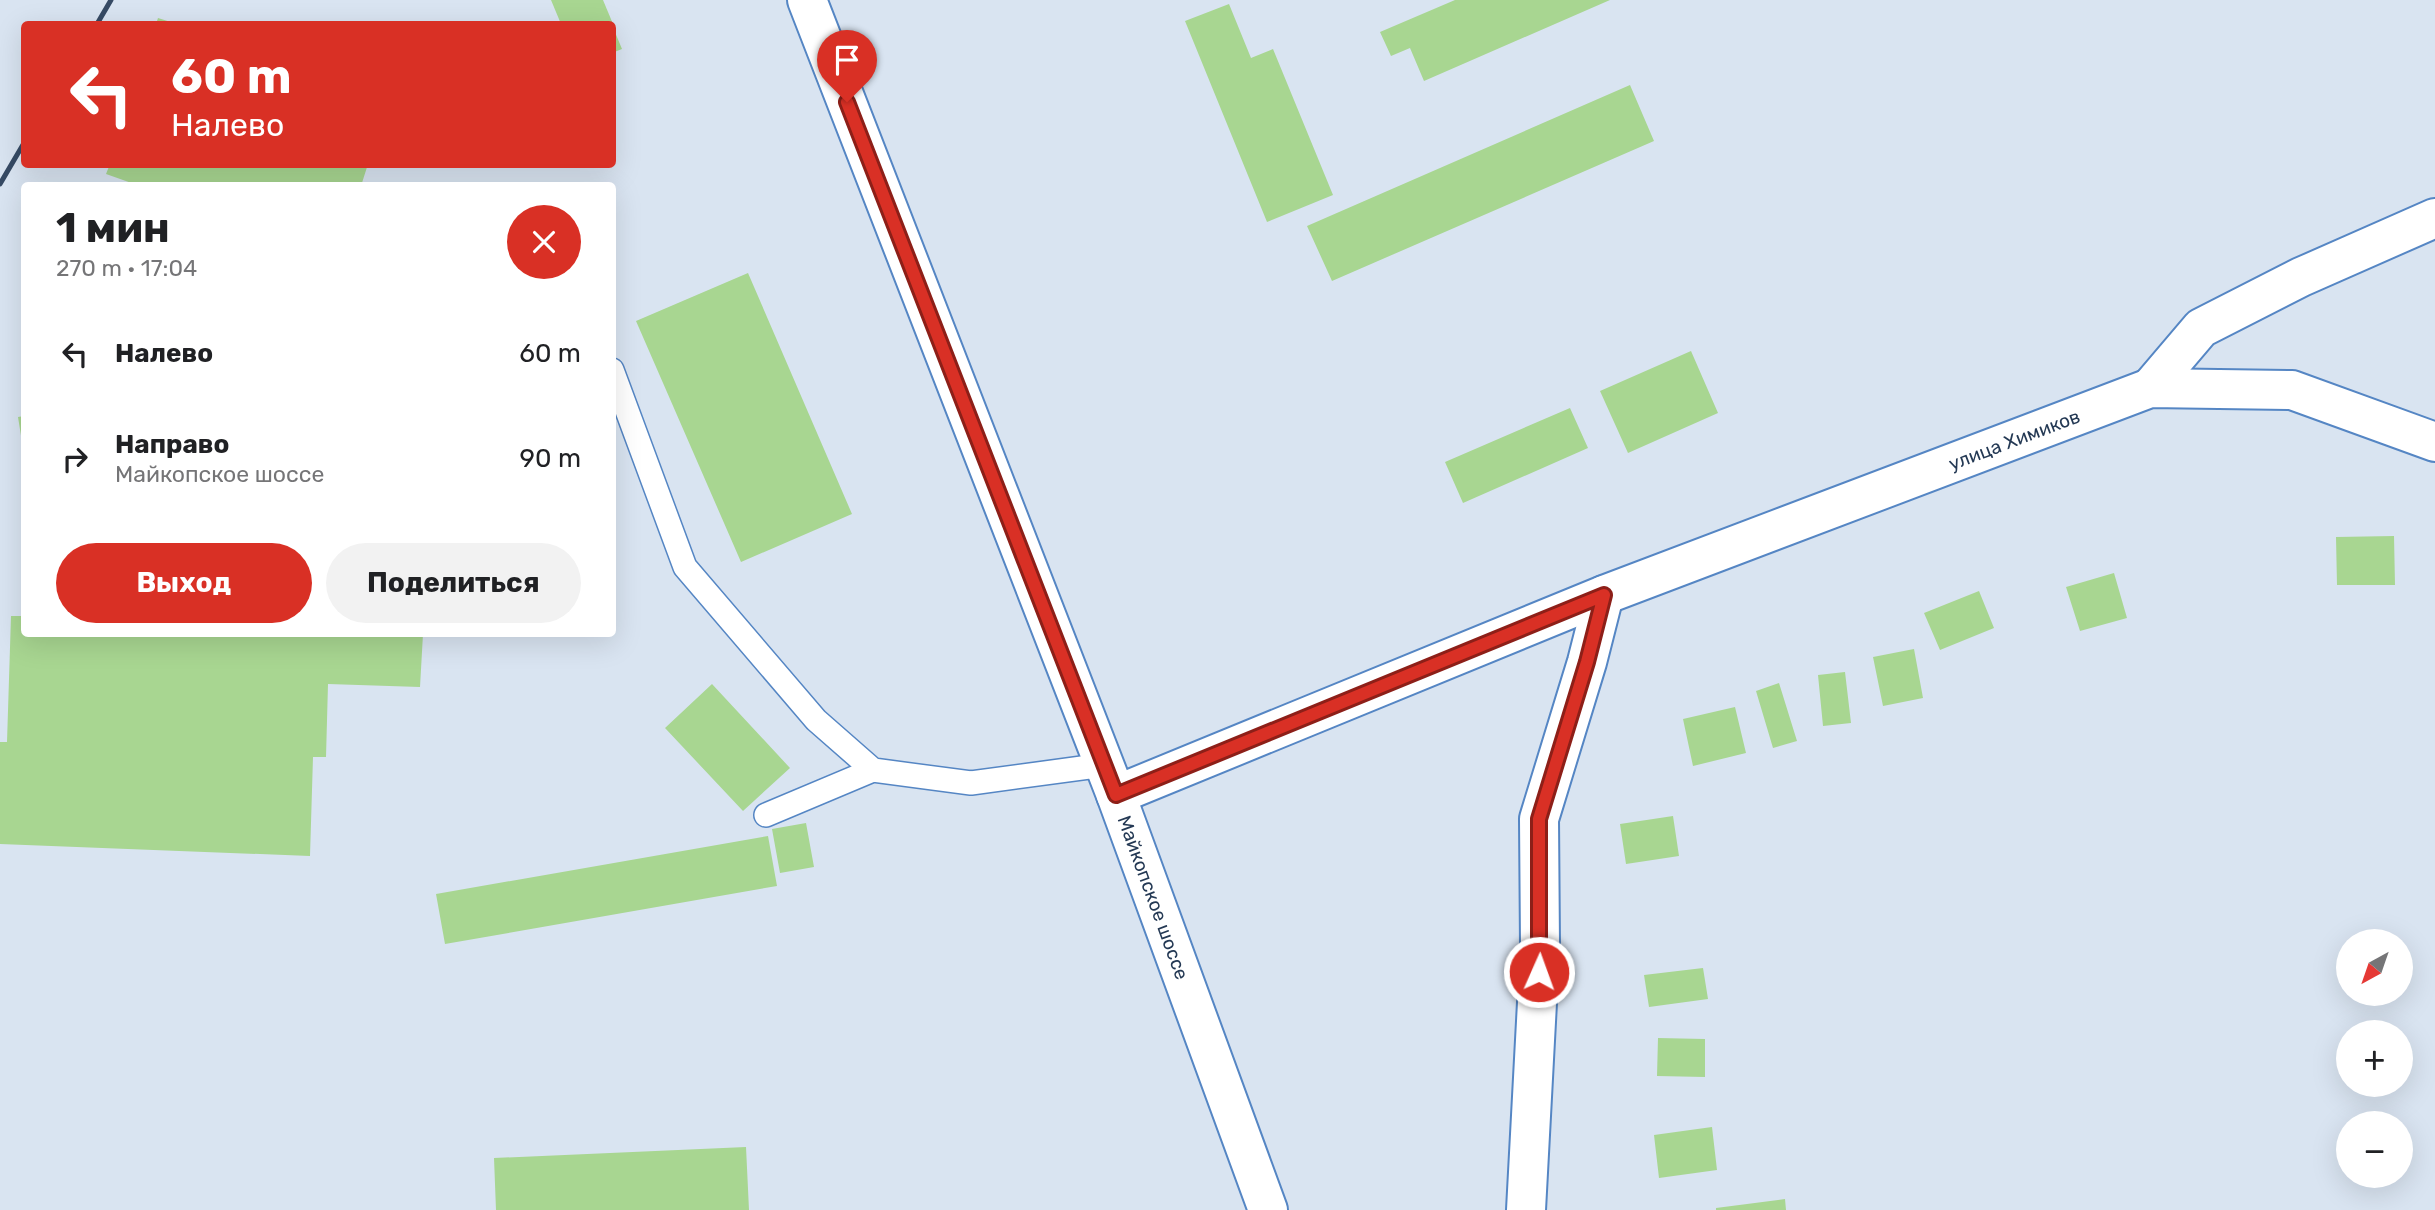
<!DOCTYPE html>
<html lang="ru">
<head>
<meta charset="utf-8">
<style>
	:root { --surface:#fff; --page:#f2f2f2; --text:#202124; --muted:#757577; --accent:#d93025 }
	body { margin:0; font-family:Rubik,sans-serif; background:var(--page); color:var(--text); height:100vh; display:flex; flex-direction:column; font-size:26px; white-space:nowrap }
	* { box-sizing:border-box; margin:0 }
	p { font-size:23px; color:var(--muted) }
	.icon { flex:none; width:38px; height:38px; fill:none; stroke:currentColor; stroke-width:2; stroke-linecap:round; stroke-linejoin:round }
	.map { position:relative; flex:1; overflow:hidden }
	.panel { position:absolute; left:21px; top:182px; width:595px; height:455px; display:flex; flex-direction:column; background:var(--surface); border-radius:7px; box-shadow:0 7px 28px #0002 }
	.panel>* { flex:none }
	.hud { position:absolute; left:21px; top:21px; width:595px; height:147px; border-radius:7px; box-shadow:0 7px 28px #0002; background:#d93025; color:#fff; overflow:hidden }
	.needle { width:46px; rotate:220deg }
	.tools { position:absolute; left:2336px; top:929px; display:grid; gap:14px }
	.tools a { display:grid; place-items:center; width:77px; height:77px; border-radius:50%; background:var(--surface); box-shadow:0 7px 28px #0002; font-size:35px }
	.pin { position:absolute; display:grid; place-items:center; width:60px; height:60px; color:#fff; margin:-72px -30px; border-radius:50% 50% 50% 0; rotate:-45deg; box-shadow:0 0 7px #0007 }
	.pin .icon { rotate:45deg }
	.me { position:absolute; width:77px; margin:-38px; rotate:2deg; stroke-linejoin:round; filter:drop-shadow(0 0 5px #0008) }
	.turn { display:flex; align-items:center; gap:24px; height:147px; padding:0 35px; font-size:32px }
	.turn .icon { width:91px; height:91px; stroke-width:2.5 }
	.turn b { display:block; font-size:49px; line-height:60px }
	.round { display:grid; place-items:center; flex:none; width:74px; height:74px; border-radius:37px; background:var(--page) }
	.summary { display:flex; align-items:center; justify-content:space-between; height:119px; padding:0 35px }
	h1 { font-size:42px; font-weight:700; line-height:52px }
	.button { display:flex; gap:14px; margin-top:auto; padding:14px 35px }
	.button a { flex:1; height:80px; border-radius:42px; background:var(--accent); color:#fff; font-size:28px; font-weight:700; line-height:80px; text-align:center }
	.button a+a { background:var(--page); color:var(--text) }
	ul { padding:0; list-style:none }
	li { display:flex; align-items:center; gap:21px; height:105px; padding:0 35px }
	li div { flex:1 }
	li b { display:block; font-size:26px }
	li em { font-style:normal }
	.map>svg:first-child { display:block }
	.building { fill:#a8d691 }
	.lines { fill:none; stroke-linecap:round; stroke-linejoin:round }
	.service-casing { stroke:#5586c4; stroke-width:26 }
	.minor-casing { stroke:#5586c4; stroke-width:42 }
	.tertiary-casing { stroke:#5586c4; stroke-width:42 }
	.service { stroke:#fff; stroke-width:23 }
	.minor { stroke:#fff; stroke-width:38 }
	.tertiary { stroke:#fff; stroke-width:38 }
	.rail { stroke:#364a64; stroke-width:5 }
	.route-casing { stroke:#8d1f18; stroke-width:18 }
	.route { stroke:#d93025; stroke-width:12 }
	.labels { text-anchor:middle; stroke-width:5; stroke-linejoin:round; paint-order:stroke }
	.street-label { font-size:19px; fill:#243954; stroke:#d9e4f1 }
</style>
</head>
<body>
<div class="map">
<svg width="2435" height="1210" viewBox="0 0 2435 1210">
	<rect width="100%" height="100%" fill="#d9e4f1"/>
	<!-- building -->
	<path class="building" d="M 551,0 L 603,0 L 613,24 L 561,24 Z
		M 1455,0 L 1610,0 L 1424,81 L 1410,48 L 1391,56 L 1380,32 Z
		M 1229,4 L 1251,58 L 1273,49 L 1333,195 L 1267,222 L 1185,21 Z
		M 158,18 L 177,24 L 156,24 Z
		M 612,25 L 622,49 L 612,53 Z
		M 1630,85 L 1654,141 L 1332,281 L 1307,226 Z
		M 110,164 L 368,164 L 361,186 L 140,186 L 106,174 Z
		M 748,273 L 852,514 L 741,562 L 636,321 Z
		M 1691,351 L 1718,413 L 1628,453 L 1600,391 Z
		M 1570,408 L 1588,448 L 1463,503 L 1445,462 Z
		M 24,416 L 24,447 L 23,448 L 18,417 Z
		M 2394,536 L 2395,585 L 2337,585 L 2336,537 Z
		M 2114,573 L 2127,618 L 2080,631 L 2066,587 Z
		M 1979,591 L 1994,628 L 1940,650 L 1924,613 Z
		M 11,616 L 24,616 L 24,634 L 423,634 L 420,687 L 328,684 L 326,757 L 313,757 L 310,856 L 0,844 L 0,742 L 7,742 Z
		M 1914,649 L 1923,698 L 1883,706 L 1873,657 Z
		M 1845,672 L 1851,723 L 1823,726 L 1818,675 Z
		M 1779,683 L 1797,741 L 1773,748 L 1756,691 Z
		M 712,684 L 790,768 L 743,811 L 665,728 Z
		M 1735,707 L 1746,753 L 1693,766 L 1683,719 Z
		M 1673,816 L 1679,856 L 1626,864 L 1620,824 Z
		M 806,823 L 814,867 L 780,873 L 772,829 Z
		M 768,836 L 777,886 L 445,944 L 436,894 Z
		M 1703,968 L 1708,999 L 1649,1007 L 1644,975 Z
		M 1658,1038 L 1705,1039 L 1705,1077 L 1657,1076 Z
		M 1712,1127 L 1717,1170 L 1659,1178 L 1654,1135 Z
		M 746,1147 L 749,1210 L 496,1210 L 494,1158 Z
		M 1785,1199 L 1786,1210 L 1716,1210 L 1716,1208 Z"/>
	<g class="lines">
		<defs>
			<path id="service" d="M 612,370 L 685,567 L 816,720 L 873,770 L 971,783 L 1104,765
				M 766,815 L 873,770"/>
			<g id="minor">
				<path d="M 2150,388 L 2201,328 L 2301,277 L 2435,218"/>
				<path id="s1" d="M 1116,795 L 1604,595 L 2150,388 L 2292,390 L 2435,442"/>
				<path d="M 1526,1210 L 1540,946 L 1539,819 L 1587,662 L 1604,595"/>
			</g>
			<g id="tertiary">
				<path id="s2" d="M 807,0 L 1116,795 L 1268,1210"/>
			</g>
		</defs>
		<!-- service casing -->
		<use href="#service" class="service-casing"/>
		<!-- minor casing -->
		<use href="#minor" class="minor-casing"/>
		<!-- tertiary casing -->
		<use href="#tertiary" class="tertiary-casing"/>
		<!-- service -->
		<use href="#service" class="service"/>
		<!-- minor -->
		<use href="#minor" class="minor"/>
		<!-- tertiary -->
		<use href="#tertiary" class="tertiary"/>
		<!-- rail -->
		<path class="rail" d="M 97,24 L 111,0
			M 0,184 L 24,143"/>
	</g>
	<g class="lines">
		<defs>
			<path id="route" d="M 847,102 L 1116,795 L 1604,595 L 1587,662 L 1539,819 L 1539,972"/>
		</defs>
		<!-- route casing -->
		<use href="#route" class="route-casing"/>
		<!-- route -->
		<use href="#route" class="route"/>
	</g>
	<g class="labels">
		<!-- street labels -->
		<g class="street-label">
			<text dy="7" stroke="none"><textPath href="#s1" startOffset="966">улица Химиков</textPath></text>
			<text dy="7" stroke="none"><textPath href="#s2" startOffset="962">Майкопское шоссе</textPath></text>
		</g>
	</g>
</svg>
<div class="tools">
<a><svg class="needle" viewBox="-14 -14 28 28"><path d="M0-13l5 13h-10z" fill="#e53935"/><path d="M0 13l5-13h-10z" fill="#757577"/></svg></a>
<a>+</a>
<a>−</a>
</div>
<div class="pin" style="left:847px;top:102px;background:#d93025"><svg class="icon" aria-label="arrive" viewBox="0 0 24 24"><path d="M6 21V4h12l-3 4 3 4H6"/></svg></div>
<svg class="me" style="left:1539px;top:972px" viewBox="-20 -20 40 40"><circle r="17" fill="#d93025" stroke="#fff" stroke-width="3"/><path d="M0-11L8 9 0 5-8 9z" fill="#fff"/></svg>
<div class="hud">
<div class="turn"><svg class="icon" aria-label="left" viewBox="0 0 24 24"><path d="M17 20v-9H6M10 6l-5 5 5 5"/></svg><div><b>60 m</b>Налево</div></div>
</div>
<section class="panel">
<div class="summary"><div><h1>1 мин</h1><p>270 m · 17:04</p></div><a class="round" style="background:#d93025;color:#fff"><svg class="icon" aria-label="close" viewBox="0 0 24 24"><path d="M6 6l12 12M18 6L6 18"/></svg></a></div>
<ul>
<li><svg class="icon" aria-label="left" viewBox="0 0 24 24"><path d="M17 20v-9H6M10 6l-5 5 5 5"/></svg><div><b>Налево</b></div><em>60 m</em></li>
<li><svg class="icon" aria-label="right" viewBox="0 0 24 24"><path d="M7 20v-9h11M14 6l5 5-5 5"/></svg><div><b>Направо</b><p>Майкопское шоссе</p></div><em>90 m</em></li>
</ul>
<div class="button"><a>Выход</a><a>Поделиться</a></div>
</section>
</div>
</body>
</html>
